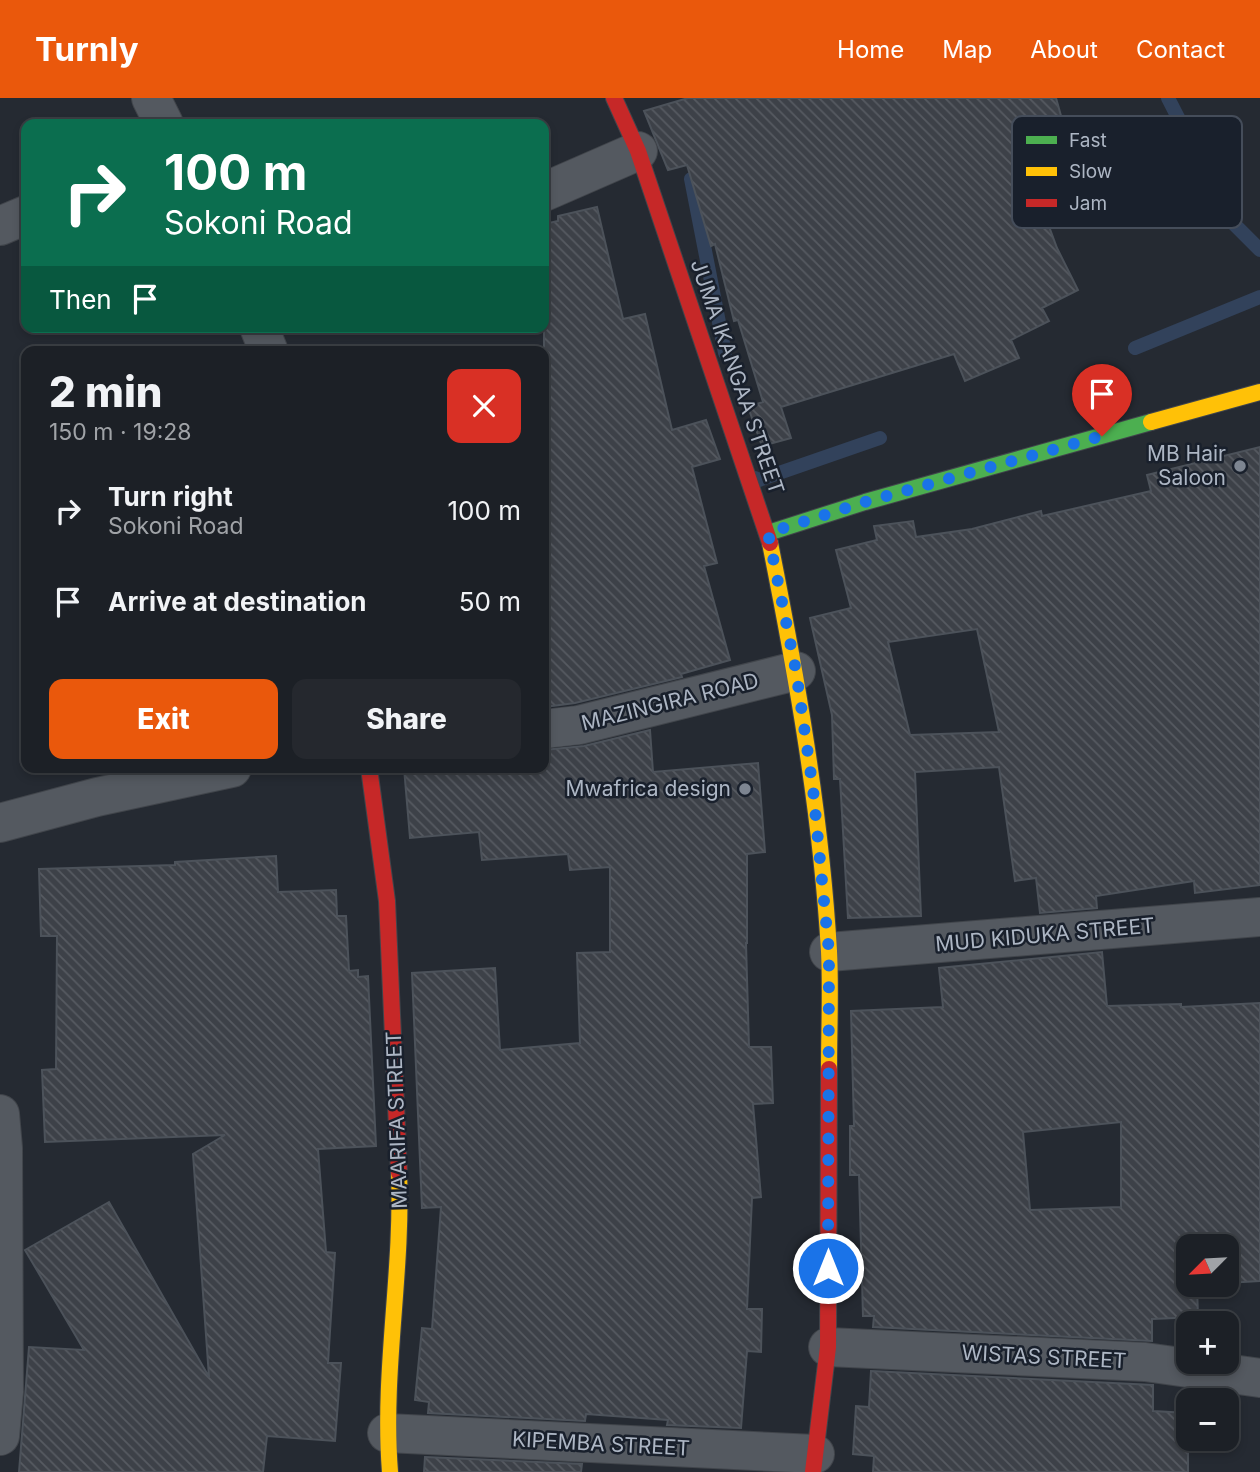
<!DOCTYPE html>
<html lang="en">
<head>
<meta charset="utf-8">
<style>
	:root { --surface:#1c2026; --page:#25282e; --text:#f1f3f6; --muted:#a0a3a7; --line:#3a3e43; --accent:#ea580c }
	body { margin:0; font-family:Inter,sans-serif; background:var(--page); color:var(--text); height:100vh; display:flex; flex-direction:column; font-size:26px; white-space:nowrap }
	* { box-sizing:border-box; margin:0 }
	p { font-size:23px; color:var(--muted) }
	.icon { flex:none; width:38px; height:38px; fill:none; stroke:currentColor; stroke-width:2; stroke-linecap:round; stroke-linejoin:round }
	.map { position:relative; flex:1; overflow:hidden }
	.sheet { position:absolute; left:21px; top:248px; width:528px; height:427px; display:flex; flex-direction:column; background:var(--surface); border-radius:14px; box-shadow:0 4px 10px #0003,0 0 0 2px var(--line) }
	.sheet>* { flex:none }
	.hud { position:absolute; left:21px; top:21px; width:528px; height:214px; border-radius:14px; box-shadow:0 4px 10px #0003,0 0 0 2px var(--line); background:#0b6e4f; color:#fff; overflow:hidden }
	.needle { width:46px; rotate:246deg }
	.controls { position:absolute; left:1176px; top:1136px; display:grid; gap:14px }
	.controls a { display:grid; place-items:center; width:63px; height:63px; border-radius:14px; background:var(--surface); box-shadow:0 4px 10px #0003,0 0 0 2px var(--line); font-size:35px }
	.pin { position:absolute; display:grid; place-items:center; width:60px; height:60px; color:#fff; margin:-72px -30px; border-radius:50% 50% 50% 0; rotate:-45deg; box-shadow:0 0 7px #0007 }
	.pin .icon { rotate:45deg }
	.me { position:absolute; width:77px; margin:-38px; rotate:0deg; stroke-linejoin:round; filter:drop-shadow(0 0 5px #0008) }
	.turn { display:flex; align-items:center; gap:24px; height:147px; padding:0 28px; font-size:32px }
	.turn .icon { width:91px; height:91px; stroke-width:2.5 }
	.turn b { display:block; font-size:49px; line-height:60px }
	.then { display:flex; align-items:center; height:66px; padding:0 28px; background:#0003; gap:14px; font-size:26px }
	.round { display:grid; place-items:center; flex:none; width:74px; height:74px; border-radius:14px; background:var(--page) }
	.overview { display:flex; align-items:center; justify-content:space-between; height:119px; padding:0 28px }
	h1 { font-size:42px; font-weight:800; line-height:52px }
	.action { display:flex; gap:14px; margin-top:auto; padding:14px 28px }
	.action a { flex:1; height:80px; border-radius:14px; background:var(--accent); color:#fff; font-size:28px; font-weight:800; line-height:80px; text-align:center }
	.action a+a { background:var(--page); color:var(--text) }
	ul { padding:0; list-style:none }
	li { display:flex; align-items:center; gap:21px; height:91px; padding:0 28px }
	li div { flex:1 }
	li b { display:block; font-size:26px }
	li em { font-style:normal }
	header { display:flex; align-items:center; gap:42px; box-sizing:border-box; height:98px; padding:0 35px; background:var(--accent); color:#fff }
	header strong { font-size:33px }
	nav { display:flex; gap:38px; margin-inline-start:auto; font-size:24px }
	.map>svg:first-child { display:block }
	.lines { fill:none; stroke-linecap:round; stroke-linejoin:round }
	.stream { stroke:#32425b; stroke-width:14 }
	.building { fill:url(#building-back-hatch); stroke:#4c525a; stroke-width:2; fill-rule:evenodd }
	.street-casing { stroke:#41454b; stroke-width:40 }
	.fast-casing { stroke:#41454b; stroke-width:18 }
	.slow-casing { stroke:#41454b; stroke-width:18 }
	.jam-casing { stroke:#41454b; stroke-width:18 }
	.street { stroke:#545960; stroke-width:38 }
	.fast { stroke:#4caf50; stroke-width:16 }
	.slow { stroke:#ffc107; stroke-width:16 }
	.jam { stroke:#c62828; stroke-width:16 }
	.route { stroke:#1a73e8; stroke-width:12; stroke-dasharray:0 21.6 }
	.poi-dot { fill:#7d8591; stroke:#19202c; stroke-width:2.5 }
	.labels { text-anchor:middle; stroke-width:5; stroke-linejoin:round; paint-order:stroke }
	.street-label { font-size:21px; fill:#adb6c4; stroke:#19202c }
	.poi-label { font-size:21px; fill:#adb6c4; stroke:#19202c; text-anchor:end }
	.key { fill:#19202c; stroke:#454d5a; stroke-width:2 }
	.key-label { font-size:19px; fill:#adb6c4 }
</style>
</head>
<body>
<header>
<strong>Turnly</strong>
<nav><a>Home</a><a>Map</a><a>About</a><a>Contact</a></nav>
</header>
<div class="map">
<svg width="1260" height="1374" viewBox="0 0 1260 1374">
	<defs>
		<pattern id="building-back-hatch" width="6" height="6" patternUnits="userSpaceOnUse" patternTransform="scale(1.75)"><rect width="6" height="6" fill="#3d4148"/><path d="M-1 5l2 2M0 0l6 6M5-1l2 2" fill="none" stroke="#565a61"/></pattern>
	</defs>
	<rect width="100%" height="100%" fill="#252a32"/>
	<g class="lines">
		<!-- stream -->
		<path class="stream" d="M 1168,0 L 1231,123 L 1260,152
			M 691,81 L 725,255
			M 1135,250 L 1260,199
			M 755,380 L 756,383 L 880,340"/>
	</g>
	<!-- building -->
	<path class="building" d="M 688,0 L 1056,0 L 1081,89 L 1040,104 L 1057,150 L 1078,192 L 1042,210 L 1049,223 L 1011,242 L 1019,260 L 965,283 L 954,256 L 781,309 L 791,340 L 762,348 L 748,309 L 763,304 L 738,222 L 734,223 L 715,146 L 711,148 L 687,67 L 668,72 L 644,13 Z
		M 597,109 L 623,221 L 645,216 L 672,332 L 706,322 L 720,361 L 692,369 L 717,465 L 704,468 L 730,562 L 681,576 L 682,579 L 575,605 L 544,609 L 544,126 L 558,123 L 558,118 Z
		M 1260,349 L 1260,787 L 1195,795 L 1194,783 L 1096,798 L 1097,810 L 1040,815 L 1036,780 L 1015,783 L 999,669 L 915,674 L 921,818 L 848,820 L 840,681 L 834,681 L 832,617 L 810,520 L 851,510 L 836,452 L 877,442 L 874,428 L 913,423 L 916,439 L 972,431 L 1041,413 L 1042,418 L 1151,393 L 1147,377 ZM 977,531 L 999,634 L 910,637 L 888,544 Z
		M 650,632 L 653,674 L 758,665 L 765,754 L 747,756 L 747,845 L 746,845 L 749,949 L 771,949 L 773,1005 L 753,1006 L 761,1099 L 752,1100 L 747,1211 L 762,1211 L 761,1254 L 747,1253 L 741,1330 L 667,1327 L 668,1322 L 586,1316 L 585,1323 L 428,1315 L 429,1304 L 415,1302 L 422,1230 L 432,1231 L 441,1109 L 422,1110 L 412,875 L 495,870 L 500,952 L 580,945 L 577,855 L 610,854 L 610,769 L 570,772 L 568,756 L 482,762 L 479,734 L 410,740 L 404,670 L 544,670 L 544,652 L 584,648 Z
		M 276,758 L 278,794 L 336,792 L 337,818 L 346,818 L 349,873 L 358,872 L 358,879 L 368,878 L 376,1048 L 318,1051 L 326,1154 L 335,1155 L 328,1265 L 341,1265 L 335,1343 L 267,1338 L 263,1374 L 19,1374 L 29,1249 L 84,1252 L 25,1152 L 109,1104 L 209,1279 L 193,1056 L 225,1037 L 45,1044 L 42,972 L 56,971 L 57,838 L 41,838 L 39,771 L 175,767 L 175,764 Z
		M 1102,854 L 1107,908 L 1181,906 L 1181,909 L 1260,905 L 1260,1183 L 1227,1185 L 1227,1148 L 1188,1148 L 1188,1186 L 1205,1186 L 1197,1187 L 1198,1219 L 1152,1221 L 1152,1243 L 873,1229 L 874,1218 L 863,1218 L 859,1077 L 850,1077 L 850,1028 L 854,1028 L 851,913 L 943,909 L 939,870 ZM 1121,1024 L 1121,1109 L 1030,1112 L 1023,1034 Z
		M 871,1273 L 1153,1287 L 1153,1313 L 1188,1315 L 1188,1374 L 873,1374 L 874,1358 L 853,1356 L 856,1308 L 869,1309 Z
		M 425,1359 L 582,1366 L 581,1374 L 424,1374 Z"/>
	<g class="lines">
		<defs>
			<path id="street" d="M 151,0 L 164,26
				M 544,94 L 638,53
				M 0,128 L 26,117
				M 259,229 L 269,254
				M 544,631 L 579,627 L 796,573
				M 0,725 L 97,699 L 232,670
				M 829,854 L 1260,819
				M 0,1016 L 3,1050 L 4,1294 L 0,1338
				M 828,1249 L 1145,1264 L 1260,1280
				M 387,1335 L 815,1356"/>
			<path id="fast" d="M 768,435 L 865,404 L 1151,324"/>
			<path id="slow" d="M 1151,324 L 1260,294
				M 770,445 C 797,580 821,716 829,853 C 831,892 829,932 829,971
				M 390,1374 C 382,1274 403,1175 399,1075"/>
			<path id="jam" d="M 614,0 L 638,53 L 770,445
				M 369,670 L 387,803 L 399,1075
				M 813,1374 L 828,1249 L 829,971"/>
		</defs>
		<!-- street casing -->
		<use href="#street" class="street-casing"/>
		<!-- fast casing -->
		<use href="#fast" class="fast-casing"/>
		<!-- slow casing -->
		<use href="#slow" class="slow-casing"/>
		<!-- jam casing -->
		<use href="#jam" class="jam-casing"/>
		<!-- street -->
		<use href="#street" class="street"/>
		<!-- fast -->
		<use href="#fast" class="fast"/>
		<!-- slow -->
		<use href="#slow" class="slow"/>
		<!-- jam -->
		<use href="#jam" class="jam"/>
	</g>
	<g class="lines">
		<!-- route -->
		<path class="route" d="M 828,1170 L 829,854 L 813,691 L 796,573 L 768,435 L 865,404 L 1102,338"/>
	</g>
	<!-- markers -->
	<g class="poi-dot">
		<circle cx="1240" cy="368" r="7"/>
		<circle cx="745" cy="691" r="7"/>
	</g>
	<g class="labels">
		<!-- street labels -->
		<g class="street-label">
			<text transform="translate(737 279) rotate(71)" y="7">JUMA IKANGAA STREET</text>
			<text transform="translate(670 604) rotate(-14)" y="7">MAZINGIRA ROAD</text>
			<text transform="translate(1045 837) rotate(-5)" y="7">MUD KIDUKA STREET</text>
			<text transform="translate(397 1022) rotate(-92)" y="7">MAARIFA STREET</text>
			<text transform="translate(1044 1259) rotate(3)" y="7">WISTAS STREET</text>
			<text transform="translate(601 1346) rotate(3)" y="7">KIPEMBA STREET</text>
		</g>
		<!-- poi labels -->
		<g class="poi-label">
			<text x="1226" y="363">MB Hair<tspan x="1226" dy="24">Saloon</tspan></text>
			<text x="731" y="698">Mwafrica design</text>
		</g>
	</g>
	<!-- legend -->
	<rect x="1012" y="18" width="230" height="112" rx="10" class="key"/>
	<rect x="1026" y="38" width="31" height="8" fill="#4caf50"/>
	<rect x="1026" y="69" width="31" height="9" fill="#ffc107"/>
	<rect x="1026" y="101" width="31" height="8" fill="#c62828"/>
	<g class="key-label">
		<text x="1069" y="49">Fast</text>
		<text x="1069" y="80">Slow</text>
		<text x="1069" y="112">Jam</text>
	</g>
</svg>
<div class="controls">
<a><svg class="needle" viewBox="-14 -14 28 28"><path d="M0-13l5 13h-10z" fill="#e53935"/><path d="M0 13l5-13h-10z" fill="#a0a3a7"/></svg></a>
<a>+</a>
<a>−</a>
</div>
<div class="pin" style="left:1102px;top:338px;background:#d93025"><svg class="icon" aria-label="arrive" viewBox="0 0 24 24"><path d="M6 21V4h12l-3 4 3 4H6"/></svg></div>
<svg class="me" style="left:828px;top:1170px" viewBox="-20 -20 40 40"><circle r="17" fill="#1a73e8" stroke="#fff" stroke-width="3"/><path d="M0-11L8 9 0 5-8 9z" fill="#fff"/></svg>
<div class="hud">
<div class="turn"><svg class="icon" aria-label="right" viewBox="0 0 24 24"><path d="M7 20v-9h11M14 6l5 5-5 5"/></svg><div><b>100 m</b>Sokoni Road</div></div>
<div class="then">Then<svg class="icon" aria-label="arrive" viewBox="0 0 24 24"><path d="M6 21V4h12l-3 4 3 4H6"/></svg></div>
</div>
<section class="sheet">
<div class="overview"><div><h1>2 min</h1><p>150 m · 19:28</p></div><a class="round" style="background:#d93025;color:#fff"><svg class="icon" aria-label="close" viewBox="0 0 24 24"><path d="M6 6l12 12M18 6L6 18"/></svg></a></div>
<ul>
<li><svg class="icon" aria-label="right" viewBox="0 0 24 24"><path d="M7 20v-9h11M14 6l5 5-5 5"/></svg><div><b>Turn right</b><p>Sokoni Road</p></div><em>100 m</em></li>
<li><svg class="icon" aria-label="arrive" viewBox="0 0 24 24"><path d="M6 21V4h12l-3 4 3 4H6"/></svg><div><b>Arrive at destination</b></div><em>50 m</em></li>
</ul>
<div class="action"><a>Exit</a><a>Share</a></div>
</section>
</div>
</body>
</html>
